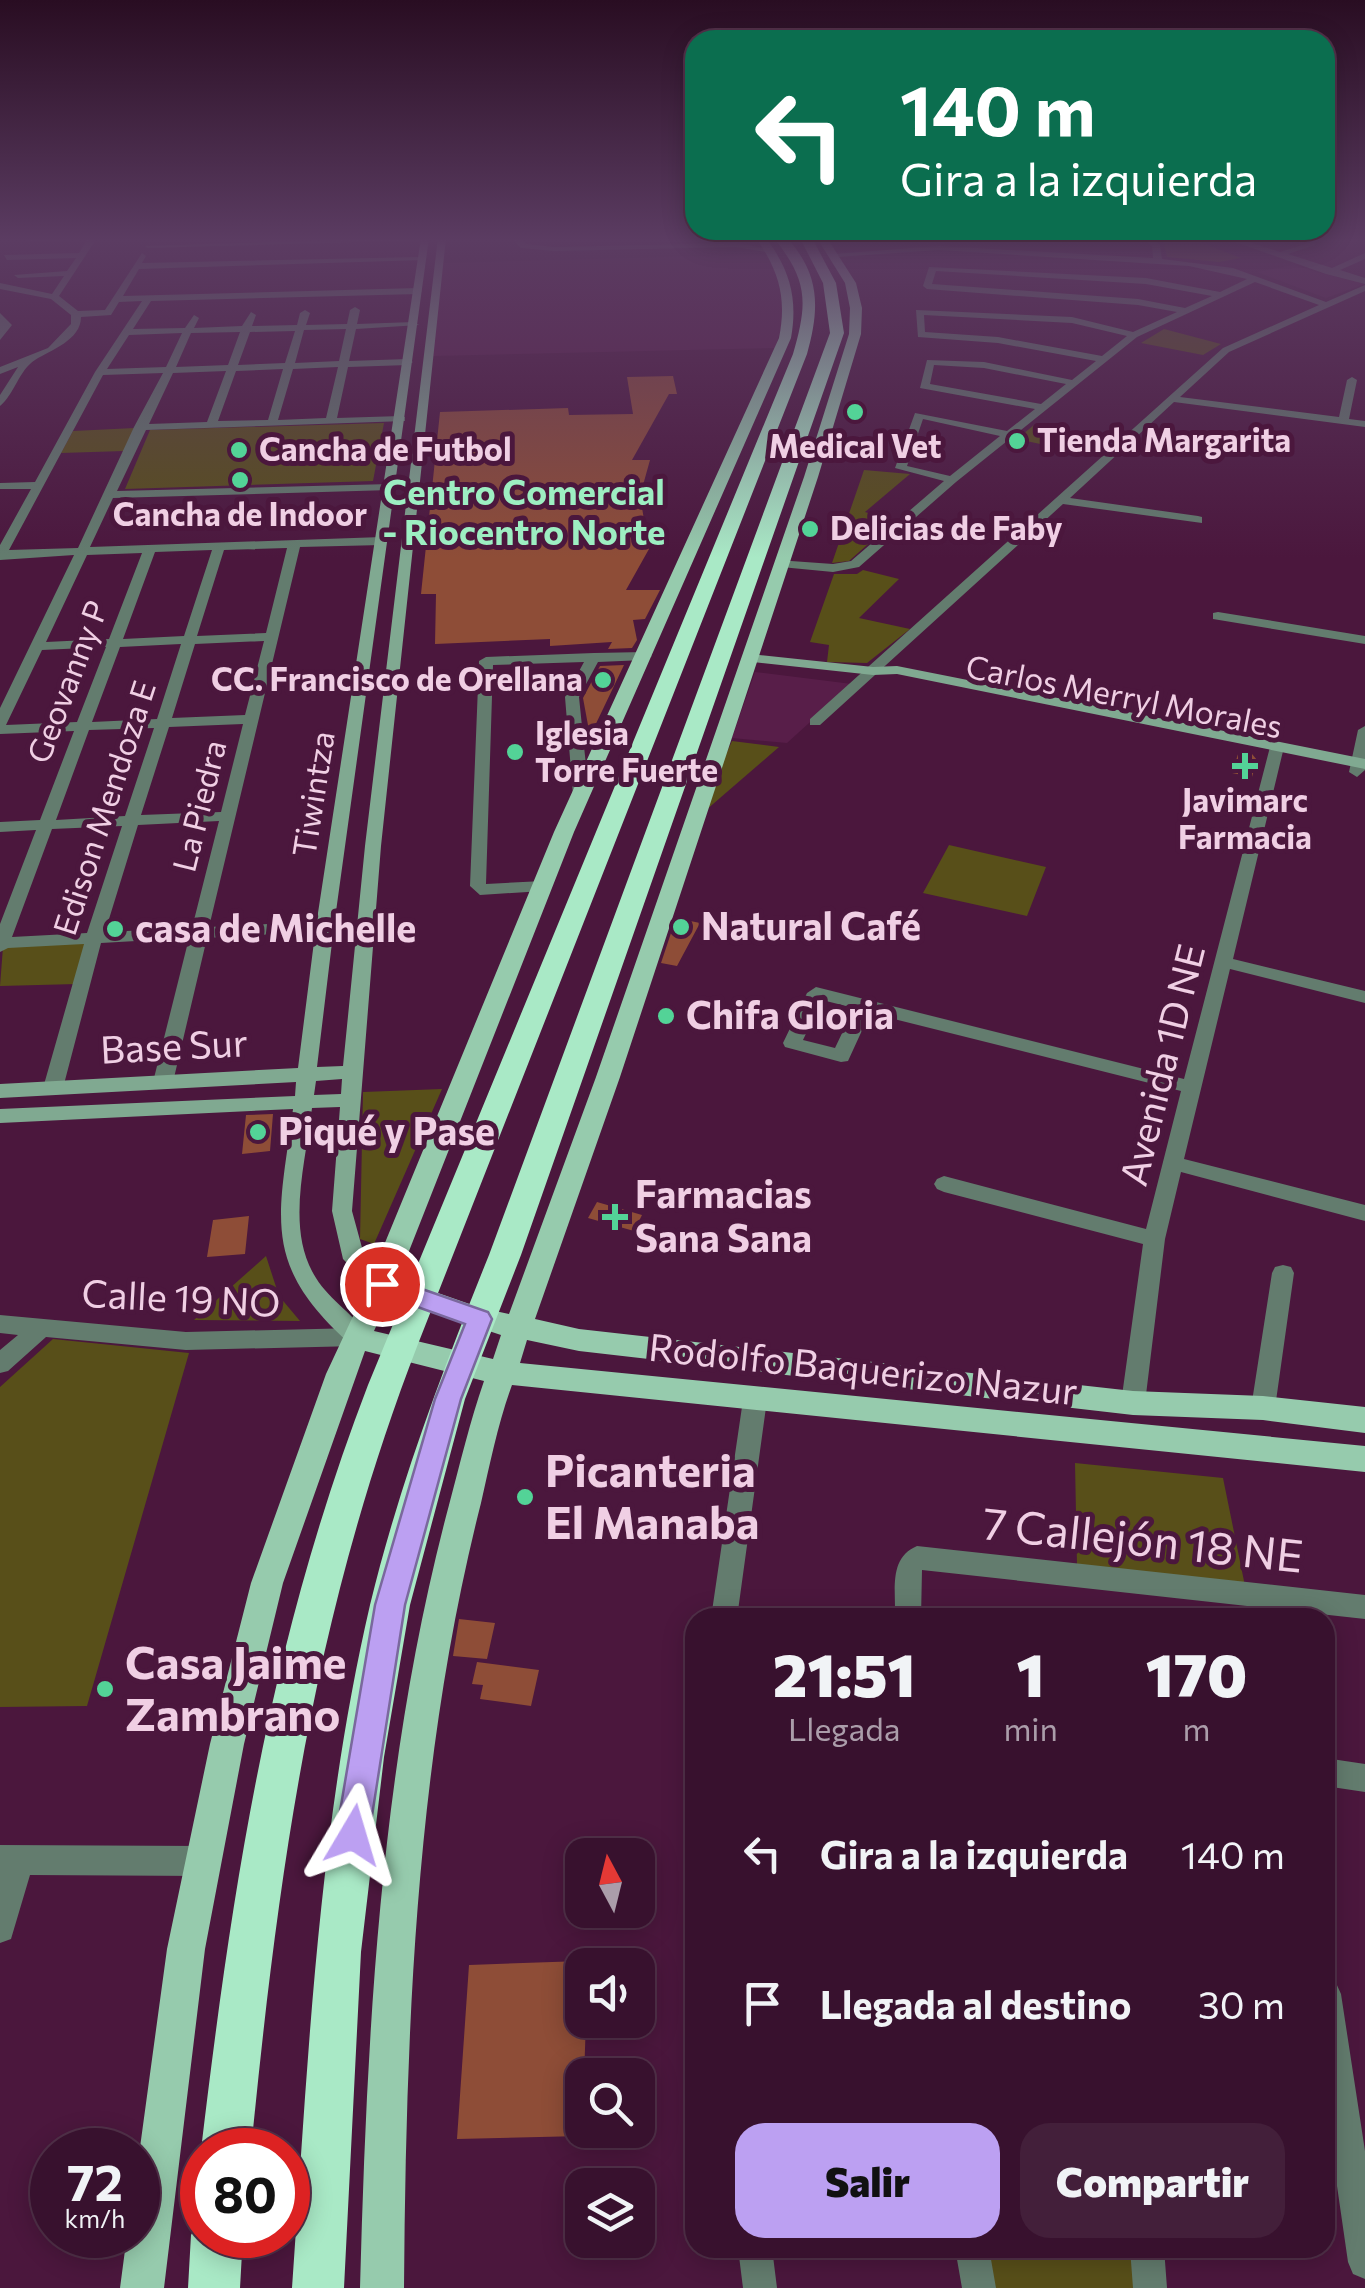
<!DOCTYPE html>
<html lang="es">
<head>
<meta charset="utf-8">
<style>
	:root { --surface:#38112e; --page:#431f3a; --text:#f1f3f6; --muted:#ab9daa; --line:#52314a; --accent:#bca0f2 }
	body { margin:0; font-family:Commissioner,sans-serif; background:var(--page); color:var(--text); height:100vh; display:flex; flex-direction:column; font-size:38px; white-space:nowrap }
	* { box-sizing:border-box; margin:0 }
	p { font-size:32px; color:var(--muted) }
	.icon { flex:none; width:55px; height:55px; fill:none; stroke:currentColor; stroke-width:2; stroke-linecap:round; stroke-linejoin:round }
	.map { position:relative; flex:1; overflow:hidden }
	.drawer { position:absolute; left:685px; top:1608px; width:650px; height:650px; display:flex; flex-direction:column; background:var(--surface); border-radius:30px; box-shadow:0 5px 25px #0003,0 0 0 2px var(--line) }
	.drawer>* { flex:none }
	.guide { position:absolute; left:685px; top:30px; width:650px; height:210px; border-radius:30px; box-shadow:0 5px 25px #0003,0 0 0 2px var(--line); background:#0b6e4f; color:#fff; overflow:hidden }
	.needle { width:65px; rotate:353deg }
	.fabs { position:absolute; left:565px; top:1838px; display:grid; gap:20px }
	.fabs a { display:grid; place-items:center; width:90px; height:90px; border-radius:20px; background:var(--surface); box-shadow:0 5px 25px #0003,0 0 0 2px var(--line); font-size:50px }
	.speed { position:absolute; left:30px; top:2128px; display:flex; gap:20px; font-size:50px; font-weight:700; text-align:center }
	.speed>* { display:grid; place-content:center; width:130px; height:130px; border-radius:50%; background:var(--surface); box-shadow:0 5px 25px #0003,0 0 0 2px var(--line); line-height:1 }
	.speed small { font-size:25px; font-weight:400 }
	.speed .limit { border:15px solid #d22; background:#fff; color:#111 }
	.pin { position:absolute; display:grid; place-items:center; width:85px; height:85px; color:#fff; margin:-42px; border:5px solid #fff; border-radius:50%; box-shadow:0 2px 10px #0007 }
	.me { position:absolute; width:110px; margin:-55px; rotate:7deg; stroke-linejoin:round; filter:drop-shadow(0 0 8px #0008) }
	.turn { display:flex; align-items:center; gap:35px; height:210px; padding:0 50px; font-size:45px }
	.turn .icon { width:130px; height:130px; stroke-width:2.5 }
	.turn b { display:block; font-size:70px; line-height:85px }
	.eta { display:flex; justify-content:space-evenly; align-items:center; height:170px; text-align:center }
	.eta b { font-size:60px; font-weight:800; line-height:70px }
	.primary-button { display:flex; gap:20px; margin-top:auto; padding:20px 50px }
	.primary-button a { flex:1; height:115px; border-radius:30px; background:var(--accent); color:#111; font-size:40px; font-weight:800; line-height:115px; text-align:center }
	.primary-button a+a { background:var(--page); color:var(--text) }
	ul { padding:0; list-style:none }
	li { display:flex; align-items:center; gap:30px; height:150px; padding:0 50px }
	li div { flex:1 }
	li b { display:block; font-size:38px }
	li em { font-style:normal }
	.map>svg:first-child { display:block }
	.built { fill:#581e49 }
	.green { fill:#584f19 }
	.building { fill:#8e4d37 }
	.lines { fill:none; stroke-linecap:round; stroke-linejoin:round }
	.street { fill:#637c6e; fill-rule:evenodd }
	.secondary { fill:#80a991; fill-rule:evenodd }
	.primary { fill:#96cbad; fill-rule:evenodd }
	.highway { fill:#a9e9c6; fill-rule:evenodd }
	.route { fill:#bca0f2; stroke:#7a689d; stroke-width:2.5 }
	.poi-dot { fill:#53d397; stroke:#4b173d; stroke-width:4 }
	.labels { text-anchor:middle; stroke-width:10; stroke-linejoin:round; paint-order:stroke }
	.far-poi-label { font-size:32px; font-weight:bold; fill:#f0cfe4; stroke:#4b173d; text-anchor:start }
	.far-street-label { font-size:32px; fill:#f0cfe4; stroke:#4b173d }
	.far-quarter-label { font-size:35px; font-weight:bold; fill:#9deec2; stroke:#4b173d }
	.poi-label { font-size:38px; font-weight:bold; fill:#f0cfe4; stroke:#4b173d; text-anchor:start }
	.street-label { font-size:38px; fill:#f0cfe4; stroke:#4b173d }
	.near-poi-label { font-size:45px; font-weight:bold; fill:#f0cfe4; stroke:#4b173d; text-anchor:start }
	.near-street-label { font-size:45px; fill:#f0cfe4; stroke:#4b173d }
</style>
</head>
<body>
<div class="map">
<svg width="1365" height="2288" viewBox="0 0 1365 2288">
	<rect width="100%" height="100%" fill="#4b173d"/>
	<!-- built -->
	<path class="built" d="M 774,254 L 790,300 L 775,348 L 432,356 L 441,263 Z
		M 1294,265 L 1316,272 L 1365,284 L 1326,298 L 1257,272 Z
		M 755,672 L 852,684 L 787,743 L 732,738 Z"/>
	<!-- green -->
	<path class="green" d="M 1189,238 L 1241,258 L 1219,262 L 1167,257 L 1163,241 Z
		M 1164,329 L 1221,344 L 1203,355 L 1141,343 Z
		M 384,423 L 373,481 L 125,489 L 150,430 Z
		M 1034,425 L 1111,441 L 1096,456 L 1017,439 Z
		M 135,428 L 124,451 L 61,453 L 73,431 Z
		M 864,470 L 910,474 L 865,512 L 894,521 L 849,561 L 832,563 Z
		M 863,570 L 899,579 L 859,618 L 910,629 L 867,663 L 827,662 L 829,645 L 810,642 L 834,574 L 857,574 Z
		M 732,741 L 779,747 L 698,817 Z
		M 949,845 L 1046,867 L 1027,916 L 923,893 Z
		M 93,942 L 77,984 L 0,986 L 3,947 Z
		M 442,1089 L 374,1244 L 360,1239 L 363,1092 Z
		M 266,1256 L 279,1296 L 300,1321 L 194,1320 Z
		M 53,1339 L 189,1353 L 87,1706 L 0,1707 L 0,1387 Z
		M 1075,1463 L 1223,1478 L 1245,1586 L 1077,1565 Z
		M 983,2248 L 1131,2248 L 1134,2288 L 991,2288 Z"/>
	<!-- building -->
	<path class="building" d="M 673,376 L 677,394 L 669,394 L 632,460 L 650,460 L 640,496 L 649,549 L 626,590 L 660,590 L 645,619 L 633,620 L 637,640 L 632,648 L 608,649 L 612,642 L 550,646 L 550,639 L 435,644 L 436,594 L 421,594 L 440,412 L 568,408 L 569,415 L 633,414 L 627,377 Z
		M 624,665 L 603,709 L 590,736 L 583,698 L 600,666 Z
		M 1239,751 L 1252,754 L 1257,760 L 1252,777 L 1232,773 Z
		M 676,918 L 700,923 L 677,966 L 661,963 Z
		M 273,1114 L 270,1151 L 242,1154 L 246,1115 Z
		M 597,1202 L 642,1215 L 634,1231 L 588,1218 Z
		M 249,1216 L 245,1254 L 207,1257 L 213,1220 Z
		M 459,1619 L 495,1623 L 487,1659 L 453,1656 Z
		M 477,1662 L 539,1670 L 531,1706 L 480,1699 L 483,1685 L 472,1684 Z
		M 582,1961 L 582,2020 L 586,2020 L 582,2136 L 457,2139 L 469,1965 Z"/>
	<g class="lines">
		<!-- street -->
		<path class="street" d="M 97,238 L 59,296 L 78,311 L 105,310 L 142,253 L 146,256 L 142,263 L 420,257 L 424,260 L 139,269 L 123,296 L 418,288 L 422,291 L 418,294 L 151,301 L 133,329 L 185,328 L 194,315 L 199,318 L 194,328 L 242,326 L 251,312 L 256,315 L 252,326 L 297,325 L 300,313 L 305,310 L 310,313 L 306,325 L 347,324 L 350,310 L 355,307 L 360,310 L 357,324 L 414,322 L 419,325 L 356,329 L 349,361 L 408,359 L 413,362 L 408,365 L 348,367 L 337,418 L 401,416 L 405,417 L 405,421 L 146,430 L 117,491 L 391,484 L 397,487 L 391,490 L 113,498 L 90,547 L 382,537 L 388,541 L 382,545 L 300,547 L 209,927 L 325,921 L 334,926 L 325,931 L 207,938 L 173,1082 L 163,1089 L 153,1082 L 189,938 L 101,943 L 63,1088 L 53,1095 L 43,1088 L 84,944 L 8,948 L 0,952 L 0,924 L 36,830 L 0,832 L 0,822 L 40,820 L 74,731 L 0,734 L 0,708 L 74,555 L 0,560 L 0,545 L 31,489 L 0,489 L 0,483 L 35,482 L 95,372 L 142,301 L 119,302 L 111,315 L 81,317 C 81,340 51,350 35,360 C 19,370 14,395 0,406 L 0,395 L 18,367 L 0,374 L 0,367 L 48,348 L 71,324 L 71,315 L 51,299 L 0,289 L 0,283 L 52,294 L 64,276 L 18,278 L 14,275 L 67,271 L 76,258 L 7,260 L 4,255 L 79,253 L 87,240 L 29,241 L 26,238 ZM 346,329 L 339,361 L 295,363 L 304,330 ZM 295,331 L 285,363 L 238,365 L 250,332 ZM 240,332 L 228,365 L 176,367 L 191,333 ZM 182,333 L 166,367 L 107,369 L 129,335 ZM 338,367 L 326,418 L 278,420 L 293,369 ZM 283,369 L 268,420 L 218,421 L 236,371 ZM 226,371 L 207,422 L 149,424 L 173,373 ZM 163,373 L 134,427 L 78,548 L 9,550 L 103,375 ZM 287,548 L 266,633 L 197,636 L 224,550 ZM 212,550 L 184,636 L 123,639 L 155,552 ZM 142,553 L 109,639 L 46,642 L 87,555 ZM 264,641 L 245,715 L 172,718 L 195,644 ZM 181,644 L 157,719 L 92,722 L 120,647 ZM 106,647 L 77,722 L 6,725 L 42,650 ZM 243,724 L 221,812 L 141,815 L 169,727 ZM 154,728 L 125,816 L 56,820 L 89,730 ZM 219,821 L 192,928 L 105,932 L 138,825 ZM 122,826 L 87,933 L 12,937 L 52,829 Z
			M 406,238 L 429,240 L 148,248 L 144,246 Z
			M 511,238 L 520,238 L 526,244 L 554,247 L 736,243 L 775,250 L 771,253 L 736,247 L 554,251 L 521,248 Z
			M 1144,238 L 1153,238 L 1160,245 L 1162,259 L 1233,268 L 1326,302 L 1365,285 L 1365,291 L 1229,352 L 1180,397 L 1339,417 L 1347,380 L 1352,377 L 1357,380 L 1349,419 L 1365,421 L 1365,427 L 1174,402 L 1070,498 L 1198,516 L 1202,517 L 1202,523 L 1063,504 L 820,725 L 810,725 L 810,719 L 1223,348 L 1319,305 L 1255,282 L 1137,337 L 956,482 L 859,567 L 833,572 L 781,567 L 775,563 L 777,560 L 833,564 L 851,561 L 944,481 L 895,468 L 915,413 L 1007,431 L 1035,409 L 920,388 L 927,360 L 984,362 L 1072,380 L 1096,361 L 998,343 L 918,337 L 916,310 L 1072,317 L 1133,332 L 1177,312 L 1138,305 L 927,289 L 923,286 L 929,267 L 1146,278 L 1220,292 L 1247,279 L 1189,266 L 939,250 L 837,257 L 833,254 L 939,246 L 1153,258 L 1152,246 ZM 936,271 L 1146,284 L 1212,296 L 1185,308 L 1138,299 L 932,284 ZM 924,315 L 1072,323 L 1127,336 L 1102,356 L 998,337 L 925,332 ZM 934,365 L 984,368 L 1066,384 L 1041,404 L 930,384 ZM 923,419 L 1000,436 L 950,476 L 907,466 Z
			M 1224,238 L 1236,238 L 1280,252 L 1315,241 L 1315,245 L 1288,254 L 1332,268 L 1365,253 L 1365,259 L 1340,270 L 1365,278 L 1365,284 L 1326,274 Z
			M 0,313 L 12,325 L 0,340 Z
			M 1218,612 L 1365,636 L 1365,644 L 1213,619 L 1213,613 Z
			M 594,653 L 645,652 L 652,656 L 645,660 L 598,662 L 579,697 L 589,795 L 581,800 L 573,795 L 565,697 L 584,662 L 493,665 L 486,884 L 543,881 L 551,886 L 543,891 L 480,895 L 470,886 L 479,661 L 486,657 Z
			M 1365,726 L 1365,770 L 1357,777 L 1349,772 L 1358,730 Z
			M 1277,743 L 1284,747 L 1233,959 L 1365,991 L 1365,1003 L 1230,969 L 1184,1159 L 1365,1205 L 1365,1221 L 1181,1172 L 1165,1239 L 1145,1403 L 1141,1410 L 1133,1413 L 1125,1410 L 1121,1403 L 1143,1244 L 944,1192 L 937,1189 L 934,1184 L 937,1179 L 944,1176 L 1146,1229 L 1181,1091 L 870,1013 L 848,1061 L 841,1062 L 785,1047 L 783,1043 L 807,993 L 816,987 L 1184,1079 L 1270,747 ZM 822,1000 L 854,1008 L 835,1048 L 803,1040 Z
			M 1283,1265 L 1291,1267 L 1294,1273 L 1275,1408 L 1271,1415 L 1263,1418 L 1255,1415 L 1251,1408 L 1272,1273 L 1275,1267 Z
			M 0,1315 L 186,1332 L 357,1328 L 365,1331 L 368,1337 L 365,1343 L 357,1346 L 186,1350 L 46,1337 L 8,1371 L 0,1373 L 0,1350 L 18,1335 L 0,1333 Z
			M 755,1390 L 763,1393 L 767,1400 L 737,1618 L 711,1618 L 743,1400 L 747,1393 Z
			M 917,1546 L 1365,1595 L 1365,1619 L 922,1570 L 921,1618 L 895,1618 C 896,1591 888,1558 917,1546 Z
			M 1325,1758 L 1365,1764 L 1365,1792 L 1325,1786 Z
			M 0,1845 L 204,1846 L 214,1851 L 219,1861 L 214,1871 L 204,1876 L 30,1875 L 11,1939 L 0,1943 Z
			M 1325,1978 L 1336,1983 L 1341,1994 L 1365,2151 L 1365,2279 L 1353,2274 L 1348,2262 L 1325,2103 Z
			M 738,2248 L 772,2248 L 777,2288 L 743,2288 Z
			M 955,2248 L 989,2248 L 996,2288 L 962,2288 Z
			M 1130,2248 L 1164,2248 L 1167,2288 L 1133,2288 Z"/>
		<!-- secondary -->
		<path class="secondary" d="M 421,238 L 429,238 L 334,926 L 317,1067 L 343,1066 L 365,846 L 438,238 L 446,238 L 381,846 L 352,1211 L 364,1255 L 393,1284 L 390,1290 L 382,1293 L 374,1290 L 343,1259 L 332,1211 L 340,1107 L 312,1108 C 306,1162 285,1230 316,1278 C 330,1301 356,1315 368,1337 L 365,1343 L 357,1346 L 349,1343 C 260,1263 279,1217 293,1109 L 0,1123 L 0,1109 L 295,1096 L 296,1082 L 0,1098 L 0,1084 L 298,1068 L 316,926 ZM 342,1079 L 341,1094 L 314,1095 L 316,1081 Z
			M 749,654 L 873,667 L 897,666 L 1365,759 L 1365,769 L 897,674 L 873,675 L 744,661 L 742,658 Z"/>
		<!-- primary -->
		<path class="primary" d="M 756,238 L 766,238 C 790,270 798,299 791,338 L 574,832 L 398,1279 L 481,1308 L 509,1314 L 596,1077 L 804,477 L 849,334 L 850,308 L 845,283 L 817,238 L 827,238 L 856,283 L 862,308 L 861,334 L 818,477 L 620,1077 L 535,1319 L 579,1329 L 1133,1391 L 1263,1396 L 1365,1407 L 1365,1433 L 1263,1420 L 1133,1415 L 579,1351 L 527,1340 L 520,1363 L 1365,1446 L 1365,1472 L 512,1385 C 498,1423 490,1464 481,1503 C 416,1758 406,2025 404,2288 L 360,2288 C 367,2026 381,1759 449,1505 C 460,1464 470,1421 484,1381 L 365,1351 L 283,1583 L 244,1744 L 205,1949 L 164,2288 L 120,2288 L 127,2235 L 138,2235 L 138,2162 L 167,1949 L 210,1744 L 251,1583 L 326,1374 L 368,1284 L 554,832 L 779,338 C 787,298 779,271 756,238 ZM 389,1298 L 501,1335 L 493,1359 L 374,1331 Z"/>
		<!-- highway -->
		<path class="highway" d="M 774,238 L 787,238 C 820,274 820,308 807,354 L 418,1344 C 314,1613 279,1865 251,2150 L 202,2150 L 202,2153 L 201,2150 C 233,1881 270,1640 368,1385 L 793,354 C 808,302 808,281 774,238 Z
			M 800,238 L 812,238 L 836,283 L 844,333 L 521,1255 L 465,1399 L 410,1605 L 384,1757 L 361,1952 L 344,2288 L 292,2288 C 308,2060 318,1829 370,1605 C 399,1485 443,1369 489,1255 L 830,333 L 823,283 Z
			M 202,2215 L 202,2235 L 243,2235 L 240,2288 L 188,2288 L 191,2235 Z"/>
	</g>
	<!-- sky -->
	<linearGradient id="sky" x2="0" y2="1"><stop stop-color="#290d22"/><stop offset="0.43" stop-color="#5b3c62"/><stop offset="1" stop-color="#5b3c62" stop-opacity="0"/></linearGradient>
	<rect width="1365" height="558" fill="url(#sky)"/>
	<!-- route -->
	<path class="route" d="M 382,1275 L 488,1312 L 492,1319 L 461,1399 L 405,1605 L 369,1835 L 364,1847 L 353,1852 L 341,1847 L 336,1835 L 375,1605 L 435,1399 L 465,1324 L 373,1291 L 369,1284 L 373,1278 Z"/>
	<!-- markers -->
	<g class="poi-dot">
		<circle cx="855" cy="412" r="10"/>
		<circle cx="1017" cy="441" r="10"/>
		<circle cx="239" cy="450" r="10"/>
		<circle cx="240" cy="480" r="10"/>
		<circle cx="810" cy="529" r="10"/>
		<circle cx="603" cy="680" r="10"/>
		<circle cx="515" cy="752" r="10"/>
		<path d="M1240 751h10v10h10v10h-10v10h-10v-10h-10v-10h10z"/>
		<circle cx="681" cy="927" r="10"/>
		<circle cx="115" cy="929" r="10"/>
		<circle cx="666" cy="1016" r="10"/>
		<circle cx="258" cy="1132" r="10"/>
		<path d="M610 1202h10v10h10v10h-10v10h-10v-10h-10v-10h10z"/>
		<circle cx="525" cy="1497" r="10"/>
		<circle cx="105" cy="1689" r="10"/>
	</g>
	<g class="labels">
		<!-- far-poi labels -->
		<g class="far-poi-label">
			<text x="1037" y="452">Tienda Margarita</text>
			<text x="855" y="458" text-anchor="middle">Medical Vet</text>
			<text x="259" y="461">Cancha de Futbol</text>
			<text x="240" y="526" text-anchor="middle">Cancha de Indoor</text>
			<text x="830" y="540">Delicias de Faby</text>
			<text x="583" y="691" text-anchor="end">CC. Francisco de Orellana</text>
			<text x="535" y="745">Iglesia<tspan x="535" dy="37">Torre Fuerte</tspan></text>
			<text x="1245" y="812" text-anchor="middle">Javimarc<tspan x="1245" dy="37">Farmacia</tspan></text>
		</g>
		<!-- far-street labels -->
		<g class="far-street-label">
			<text transform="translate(68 682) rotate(-69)" y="11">Geovanny P</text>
			<text transform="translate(1124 697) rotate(11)" y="11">Carlos Merryl Morales</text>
			<text transform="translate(314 794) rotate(-81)" y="11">Tiwintza</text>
			<text transform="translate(200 806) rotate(-76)" y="11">La Piedra</text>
			<text transform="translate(105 808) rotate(-72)" y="11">Edison Mendoza E</text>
		</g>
		<!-- far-quarter labels -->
		<g class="far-quarter-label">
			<text x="524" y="505">Centro Comercial<tspan x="524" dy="40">- Riocentro Norte</tspan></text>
		</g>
		<!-- poi labels -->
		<g class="poi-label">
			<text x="701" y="940">Natural Café</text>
			<text x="135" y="942">casa de Michelle</text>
			<text x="686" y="1029">Chifa Gloria</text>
			<text x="278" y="1145">Piqué y Pase</text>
			<text x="635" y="1208">Farmacias<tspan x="635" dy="44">Sana Sana</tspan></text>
		</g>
		<!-- street labels -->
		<g class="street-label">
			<text transform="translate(174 1047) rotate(-3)" y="13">Base Sur</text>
			<text transform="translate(1163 1065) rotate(-76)" y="13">Avenida 1D NE</text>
			<text transform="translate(181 1299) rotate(3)" y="13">Calle 19 NO</text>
			<text transform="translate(863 1370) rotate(6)" y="13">Rodolfo Baquerizo Nazur</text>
		</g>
		<!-- near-poi labels -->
		<g class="near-poi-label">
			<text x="545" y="1487">Picanteria<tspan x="545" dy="52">El Manaba</tspan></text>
			<text x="125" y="1679">Casa Jaime<tspan x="125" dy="52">Zambrano</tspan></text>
		</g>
		<!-- near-street labels -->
		<g class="near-street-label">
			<text transform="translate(1143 1540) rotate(6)" y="16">7 Callejón 18 NE</text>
		</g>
	</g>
</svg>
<div class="fabs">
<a><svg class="needle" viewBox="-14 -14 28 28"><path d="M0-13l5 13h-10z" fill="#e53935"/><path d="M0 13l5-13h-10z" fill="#ab9daa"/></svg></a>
<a><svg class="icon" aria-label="sound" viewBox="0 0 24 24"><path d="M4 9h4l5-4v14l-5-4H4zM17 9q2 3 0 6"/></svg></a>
<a><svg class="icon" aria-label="search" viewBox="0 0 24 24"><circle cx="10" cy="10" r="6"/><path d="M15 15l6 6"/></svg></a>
<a><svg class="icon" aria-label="layers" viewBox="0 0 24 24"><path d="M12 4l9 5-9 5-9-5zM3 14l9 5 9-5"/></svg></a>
</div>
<div class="speed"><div>72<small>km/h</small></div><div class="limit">80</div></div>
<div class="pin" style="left:382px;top:1284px;background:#d93025"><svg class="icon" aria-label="arrive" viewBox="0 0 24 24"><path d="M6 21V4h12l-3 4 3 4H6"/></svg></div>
<svg class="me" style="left:353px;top:1835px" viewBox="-20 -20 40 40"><path d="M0-17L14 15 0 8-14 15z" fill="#bca0f2" stroke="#fff" stroke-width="4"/></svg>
<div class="guide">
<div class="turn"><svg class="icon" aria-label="left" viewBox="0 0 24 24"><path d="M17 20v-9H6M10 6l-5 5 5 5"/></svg><div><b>140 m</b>Gira a la izquierda</div></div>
</div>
<section class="drawer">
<div class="eta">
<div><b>21:51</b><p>Llegada</p></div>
<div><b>1</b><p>min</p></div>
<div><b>170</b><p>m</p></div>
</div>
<ul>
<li><svg class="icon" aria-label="left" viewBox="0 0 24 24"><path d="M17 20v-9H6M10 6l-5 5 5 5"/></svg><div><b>Gira a la izquierda</b></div><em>140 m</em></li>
<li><svg class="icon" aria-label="arrive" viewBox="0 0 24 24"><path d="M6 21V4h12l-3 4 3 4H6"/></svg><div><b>Llegada al destino</b></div><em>30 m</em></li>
</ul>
<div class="primary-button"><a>Salir</a><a>Compartir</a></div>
</section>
</div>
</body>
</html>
